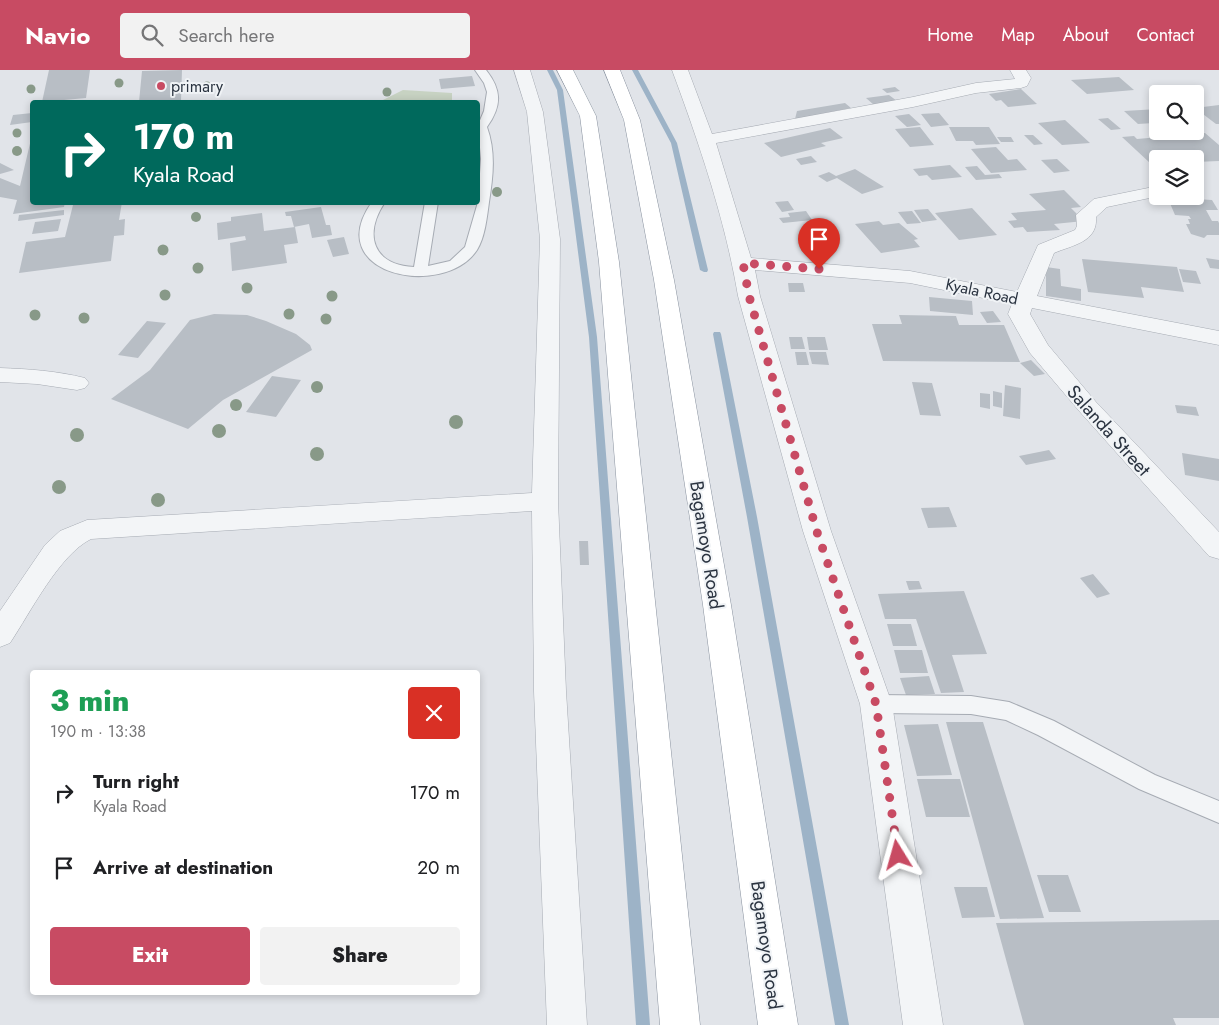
<!DOCTYPE html>
<html lang="en">
<head>
<meta charset="utf-8">
<style>
	:root { --surface:#fff; --page:#f2f2f2; --text:#202124; --muted:#757577; --accent:#c84b63 }
	body { margin:0; font-family:Jost,sans-serif; background:var(--page); color:var(--text); height:100vh; display:flex; flex-direction:column; font-size:19px; white-space:nowrap }
	* { box-sizing:border-box; margin:0 }
	p { font-size:16px; color:var(--muted) }
	.icon { flex:none; width:28px; height:28px; fill:none; stroke:currentColor; stroke-width:2; stroke-linecap:round; stroke-linejoin:round }
	.map { position:relative; flex:1; overflow:hidden }
	.drawer { position:absolute; left:30px; top:600px; width:450px; height:325px; display:flex; flex-direction:column; background:var(--surface); border-radius:5px; box-shadow:0 2px 8px #0003 }
	.drawer>* { flex:none }
	.top-card { position:absolute; left:30px; top:30px; width:450px; height:105px; border-radius:5px; box-shadow:0 2px 8px #0003; background:#00695c; color:#fff; overflow:hidden }
	.fabs { position:absolute; left:1149px; top:15px; display:grid; gap:10px }
	.fabs a { display:grid; place-items:center; width:55px; height:55px; border-radius:5px; background:var(--surface); box-shadow:0 2px 8px #0003; font-size:25px }
	.pin { position:absolute; display:grid; place-items:center; width:42px; height:42px; color:#fff; margin:-51px -21px; border-radius:50% 50% 50% 0; rotate:-45deg; box-shadow:0 0 5px #0007 }
	.pin .icon { rotate:45deg }
	.me { position:absolute; width:55px; margin:-28px; rotate:352deg; stroke-linejoin:round; filter:drop-shadow(0 0 4px #0008) }
	.turn { display:flex; align-items:center; gap:18px; height:105px; padding:0 20px; font-size:22px }
	.turn .icon { width:65px; height:65px; stroke-width:2.5 }
	.turn b { display:block; font-size:35px; line-height:42px }
	.round { display:grid; place-items:center; flex:none; width:52px; height:52px; border-radius:5px; background:var(--page) }
	.overview { display:flex; align-items:center; justify-content:space-between; height:85px; padding:0 20px }
	h1 { font-size:30px; font-weight:800; line-height:38px; color:#1e9e55 }
	.action { display:flex; gap:10px; margin-top:auto; padding:10px 20px }
	.action a { flex:1; height:58px; border-radius:5px; background:var(--accent); color:#fff; font-size:20px; font-weight:800; line-height:58px; text-align:center }
	.action a+a { background:var(--page); color:var(--text) }
	ul { padding:0; list-style:none }
	li { display:flex; align-items:center; gap:15px; height:75px; padding:0 20px }
	li div { flex:1 }
	li b { display:block; font-size:19px }
	li em { font-style:normal }
	header { display:flex; align-items:center; gap:30px; box-sizing:border-box; height:70px; padding:0 25px; background:var(--accent); color:#fff }
	header strong { font-size:24px }
	nav { display:flex; gap:28px; margin-inline-start:auto; font-size:18px }
	.search { width:350px; height:45px; background:var(--page); display:flex; align-items:center; gap:12px; box-sizing:border-box; padding:0 18px; border-radius:5px; color:var(--muted); font-size:19px }
	.map>svg:first-child { display:block }
	.green { fill:#c7d2c2 }
	.lines { fill:none; stroke-linecap:round; stroke-linejoin:round }
	.stream { fill:#9db3c7; fill-rule:evenodd }
	.building { fill:#b8bec5 }
	.service-casing { stroke:#a6abb3; stroke-width:2 }
	.minor-casing { stroke:#a6abb3; stroke-width:1 }
	.trunk-casing { stroke:#89929f; stroke-width:1 }
	.service { fill:#f3f5f7; fill-rule:evenodd }
	.minor { fill:#f3f5f7; fill-rule:evenodd }
	.trunk { fill:#fff; fill-rule:evenodd }
	.tree { fill:#898 }
	.route { stroke:#c84b63; stroke-width:9; stroke-dasharray:0 16.2 }
	.poi-dot { fill:#c84b63; stroke:#f0f3f6; stroke-width:2 }
	.labels { text-anchor:middle; stroke-width:4; stroke-linejoin:round; paint-order:stroke }
	.far-poi-label { font-size:16px; fill:#2a3340; stroke:#f0f3f6; text-anchor:start }
	.far-street-label { font-size:16px; fill:#2a3340; stroke:#f0f3f6 }
	.street-label { font-size:19px; fill:#2a3340; stroke:#f0f3f6 }
</style>
</head>
<body>
<header>
<strong>Navio</strong>
<div class="search"><svg class="icon" aria-label="search" viewBox="0 0 24 24"><circle cx="10" cy="10" r="6"/><path d="M15 15l6 6"/></svg>Search here</div>
<nav><a>Home</a><a>Map</a><a>About</a><a>Contact</a></nav>
</header>
<div class="map">
<svg width="1219" height="955" viewBox="0 0 1219 955">
	<rect width="100%" height="100%" fill="#e1e4e9"/>
	<!-- green -->
	<path class="green" d="M 403,20 L 452,23 L 452,32 L 379,32 Z"/>
	<g class="lines">
		<!-- stream -->
		<path class="stream" d="M 547,0 L 553,0 L 563,20 L 597,267 L 650,955 L 636,955 L 589,267 L 557,20 Z
			M 632,0 L 638,0 L 677,73 L 708,200 L 707,202 L 704,202 L 700,200 L 671,73 Z
			M 714,262 L 720,262 L 721,264 L 757,447 L 849,955 L 835,955 L 747,447 L 713,264 Z"/>
	</g>
	<!-- building -->
	<path class="building" d="M 49,0 L 90,0 L 86,28 L 42,32 Z
		M 182,0 L 181,31 L 139,32 L 142,1 Z
		M 472,6 L 475,16 L 441,19 L 439,9 Z
		M 1119,7 L 1134,20 L 1087,24 L 1071,10 Z
		M 895,17 L 900,21 L 887,23 L 882,19 Z
		M 1021,19 L 1037,34 L 1008,37 L 1001,30 L 996,31 L 989,24 Z
		M 889,25 L 897,31 L 874,35 L 866,28 Z
		M 845,33 L 851,38 L 795,49 L 797,41 Z
		M 1219,35 L 1219,54 L 1216,54 L 1195,38 Z
		M 1158,39 L 1158,56 L 1154,53 L 1138,54 L 1124,41 Z
		M 32,43 L 32,52 L 10,55 L 13,45 Z
		M 939,43 L 949,55 L 931,57 L 921,44 Z
		M 909,44 L 921,55 L 907,57 L 895,46 Z
		M 1108,48 L 1121,59 L 1111,60 L 1098,49 Z
		M 1065,50 L 1090,73 L 1062,75 L 1038,53 Z
		M 920,57 L 934,75 L 910,77 L 895,59 Z
		M 949,57 L 989,57 L 1000,74 L 976,75 L 973,71 L 956,71 Z
		M 830,58 L 843,68 L 821,73 L 826,76 L 781,87 L 764,73 Z
		M 1205,63 L 1219,75 L 1219,91 L 1195,92 L 1195,89 L 1158,89 L 1158,93 L 1150,93 L 1122,67 L 1134,66 L 1137,69 Z
		M 32,65 L 32,132 L 65,132 L 64,137 L 13,144 L 17,130 L 0,127 L 0,108 L 20,116 Z
		M 1024,65 L 1033,65 L 1043,74 L 1034,75 Z
		M 997,67 L 1011,67 L 1014,72 L 1001,72 Z
		M 996,77 L 1008,90 L 1017,89 L 1027,100 L 991,103 L 971,79 Z
		M 811,86 L 817,92 L 801,95 L 796,89 Z
		M 1057,89 L 1070,101 L 1054,103 L 1041,90 Z
		M 0,93 L 14,100 L 0,104 Z
		M 950,95 L 962,107 L 932,110 L 927,105 L 919,106 L 913,99 Z
		M 977,96 L 985,105 L 999,104 L 1002,108 L 976,110 L 965,97 Z
		M 855,99 L 884,117 L 862,124 L 837,108 L 827,112 L 818,106 L 829,102 L 836,106 Z
		M 1064,120 L 1081,137 L 1071,138 L 1084,151 L 1054,154 L 1060,160 L 1027,162 L 1023,157 L 1014,158 L 1008,151 L 1017,150 L 1011,143 L 1046,140 L 1029,124 Z
		M 1179,128 L 1212,130 L 1218,140 L 1206,140 L 1212,151 L 1218,151 L 1219,153 L 1219,165 L 1207,165 L 1204,168 L 1191,164 L 1186,154 L 1190,154 L 1188,149 L 1191,149 L 1189,146 L 1175,145 L 1169,131 L 1181,132 Z
		M 788,131 L 794,140 L 782,142 L 775,132 Z
		M 92,132 L 122,132 L 119,150 L 125,149 L 124,165 L 114,166 L 111,191 L 19,203 L 26,172 L 65,167 L 73,135 Z
		M 321,137 L 326,155 L 330,155 L 332,165 L 312,168 L 309,154 L 294,157 L 291,146 L 286,146 L 285,142 Z
		M 972,138 L 997,165 L 959,170 L 935,143 Z
		M 928,139 L 937,150 L 922,152 L 914,140 Z
		M 64,140 L 64,145 L 18,151 L 19,145 Z
		M 806,141 L 812,150 L 783,153 L 779,148 L 790,147 L 788,143 Z
		M 912,141 L 921,153 L 907,154 L 898,142 Z
		M 262,143 L 264,161 L 295,157 L 298,173 L 284,175 L 287,193 L 232,201 L 230,173 L 246,170 L 245,166 L 218,170 L 217,153 L 231,151 L 231,147 Z
		M 61,149 L 58,161 L 32,164 L 35,152 Z
		M 879,151 L 883,155 L 899,153 L 918,169 L 914,170 L 920,177 L 881,183 L 855,154 Z
		M 344,167 L 349,184 L 333,187 L 327,170 Z
		M 1206,188 L 1219,190 L 1219,199 L 1210,198 Z
		M 1082,189 L 1177,197 L 1184,222 L 1141,217 L 1144,228 L 1088,222 Z
		M 1046,197 L 1060,199 L 1061,216 L 1081,219 L 1081,231 L 1046,226 Z
		M 1179,199 L 1196,201 L 1201,214 L 1183,212 Z
		M 788,213 L 803,213 L 805,222 L 789,222 Z
		M 929,227 L 972,231 L 973,245 L 930,241 Z
		M 993,241 L 1001,252 L 987,253 L 980,242 Z
		M 214,244 L 247,245 L 266,251 L 296,264 L 310,275 L 312,280 L 223,330 L 188,359 L 111,329 L 150,300 L 190,250 Z
		M 899,245 L 956,246 L 959,255 L 1004,255 L 1020,292 L 883,291 L 872,254 L 902,254 Z
		M 147,251 L 166,253 L 138,288 L 118,285 Z
		M 789,267 L 802,267 L 805,279 L 791,279 Z
		M 807,267 L 825,267 L 828,280 L 809,280 Z
		M 795,282 L 806,282 L 809,295 L 797,295 Z
		M 809,282 L 826,282 L 829,295 L 812,294 Z
		M 1031,290 L 1045,304 L 1034,306 L 1020,293 Z
		M 272,306 L 301,310 L 276,347 L 246,342 Z
		M 912,312 L 932,313 L 941,346 L 920,345 Z
		M 1005,315 L 1021,318 L 1020,349 L 1003,346 Z
		M 993,321 L 1002,323 L 1002,338 L 993,336 Z
		M 980,323 L 990,324 L 990,339 L 980,337 Z
		M 1175,335 L 1196,337 L 1199,346 L 1177,343 Z
		M 1049,380 L 1056,389 L 1026,395 L 1019,386 Z
		M 1182,383 L 1219,389 L 1219,411 L 1185,405 Z
		M 949,437 L 957,457 L 928,458 L 921,438 Z
		M 579,471 L 588,471 L 589,495 L 580,495 Z
		M 1093,504 L 1110,524 L 1097,528 L 1080,508 Z
		M 906,511 L 919,511 L 922,519 L 909,520 Z
		M 964,521 L 987,584 L 952,585 L 964,622 L 941,623 L 916,549 L 885,549 L 878,524 Z
		M 887,554 L 911,554 L 917,576 L 893,576 Z
		M 894,580 L 922,580 L 928,603 L 900,603 Z
		M 929,606 L 935,624 L 906,625 L 900,608 Z
		M 946,652 L 983,652 L 1044,848 L 1000,849 Z
		M 938,654 L 952,705 L 917,706 L 904,655 Z
		M 917,709 L 960,709 L 970,747 L 926,747 Z
		M 1037,805 L 1068,805 L 1081,842 L 1049,842 Z
		M 954,817 L 987,817 L 995,847 L 962,848 Z
		M 1219,850 L 1219,948 L 1173,948 L 1176,955 L 1024,955 L 996,853 Z"/>
	<g class="lines">
		<defs>
			<path id="service" d="M 475,0 L 486,0 C 502,20 502,36 487,57 C 496,82 493,107 489,132 C 487,147 485,167 477,180 C 444,230 320,205 372,132 L 385,132 C 363,165 373,195 414,197 L 425,132 L 438,132 L 428,196 L 450,191 L 465,177 L 478,132 L 481,89 L 478,55 L 484,41 L 487,22 L 484,13 Z
				M 876,625 L 971,626 L 1009,632 L 1054,651 L 1155,705 L 1219,731 L 1219,753 L 1139,719 L 1038,665 L 1006,650 L 971,644 L 876,643 L 868,640 L 865,634 L 868,628 Z"/>
			<path id="minor" d="M 514,0 L 530,0 L 543,42 L 560,169 L 558,431 L 566,621 L 587,955 L 547,955 L 534,621 L 532,441 L 91,469 C 59,485 30,543 10,573 L 0,577 L 0,541 L 45,475 L 60,461 L 87,450 L 532,423 L 540,169 L 527,42 Z
				M 672,0 L 688,0 L 712,64 L 913,27 L 976,13 L 1015,9 L 1010,0 L 1026,0 L 1031,8 L 1027,16 L 1021,18 L 976,23 L 913,37 L 716,73 L 751,188 L 910,201 L 1017,222 L 1038,175 L 1075,160 L 1077,156 L 1076,145 L 1094,129 L 1158,116 L 1158,126 L 1159,126 L 1107,137 L 1096,147 C 1098,172 1073,175 1054,183 L 1037,226 L 1219,261 L 1219,275 L 1032,238 L 1030,244 L 1048,275 L 1096,332 L 1219,462 L 1219,489 L 1209,486 L 1080,342 L 1030,283 L 1008,244 L 1012,234 L 910,213 L 755,200 L 760,226 L 831,461 L 892,634 L 943,955 L 903,955 L 860,634 L 803,461 L 738,226 C 725,149 699,73 672,0 Z
				M 0,298 C 29,299 57,301 85,308 L 89,313 L 85,318 L 77,320 L 37,314 L 0,312 Z"/>
			<path id="trunk" d="M 557,0 L 573,0 L 596,46 L 619,192 L 700,955 L 660,955 L 599,192 L 580,46 Z
				M 604,0 L 620,0 L 640,50 L 674,210 L 731,535 L 798,955 L 758,955 L 703,535 L 654,210 L 624,50 Z"/>
		</defs>
		<!-- service casing -->
		<use href="#service" class="service-casing"/>
		<!-- minor casing -->
		<use href="#minor" class="minor-casing"/>
		<!-- trunk casing -->
		<use href="#trunk" class="trunk-casing"/>
		<!-- service -->
		<use href="#service" class="service"/>
		<!-- minor -->
		<use href="#minor" class="minor"/>
		<!-- trunk -->
		<use href="#trunk" class="trunk"/>
	</g>
	<!-- trees -->
	<g class="tree">
		<circle cx="119" cy="13" r="4.5"/>
		<circle cx="207" cy="16" r="4.5"/>
		<circle cx="31" cy="19" r="4.5"/>
		<circle cx="387" cy="22" r="4.5"/>
		<circle cx="17" cy="63" r="4.5"/>
		<circle cx="17" cy="81" r="5"/>
		<circle cx="497" cy="122" r="5"/>
		<circle cx="196" cy="147" r="5"/>
		<circle cx="163" cy="180" r="5.5"/>
		<circle cx="198" cy="198" r="5.5"/>
		<circle cx="247" cy="218" r="5.5"/>
		<circle cx="165" cy="225" r="5.5"/>
		<circle cx="332" cy="226" r="5.5"/>
		<circle cx="289" cy="244" r="5.5"/>
		<circle cx="35" cy="245" r="5.5"/>
		<circle cx="84" cy="248" r="5.5"/>
		<circle cx="326" cy="249" r="5.5"/>
		<circle cx="317" cy="317" r="6"/>
		<circle cx="236" cy="335" r="6"/>
		<circle cx="456" cy="352" r="7"/>
		<circle cx="219" cy="361" r="7"/>
		<circle cx="77" cy="365" r="7"/>
		<circle cx="317" cy="384" r="7"/>
		<circle cx="59" cy="417" r="7"/>
		<circle cx="158" cy="430" r="7"/>
	</g>
	<g class="lines">
		<!-- route -->
		<path class="route" d="M 819,199 L 743,193 L 749,226 L 817,462 L 876,634 L 898,785"/>
	</g>
	<!-- markers -->
	<circle class="poi-dot" cx="161" cy="16" r="5"/>
	<g class="labels">
		<!-- far-poi labels -->
		<g class="far-poi-label">
			<text x="171" y="22">primary</text>
		</g>
		<!-- far-street labels -->
		<g class="far-street-label">
			<text transform="translate(982 221) rotate(12)" y="6">Kyala Road</text>
		</g>
		<!-- street labels -->
		<g class="street-label">
			<text transform="translate(1109 360) rotate(48)" y="7">Salanda Street</text>
			<text transform="translate(707 475) rotate(81)" y="7">Bagamoyo Road</text>
			<text transform="translate(767 875) rotate(82)" y="7">Bagamoyo Road</text>
		</g>
	</g>
</svg>
<div class="fabs">
<a><svg class="icon" aria-label="search" viewBox="0 0 24 24"><circle cx="10" cy="10" r="6"/><path d="M15 15l6 6"/></svg></a>
<a><svg class="icon" aria-label="layers" viewBox="0 0 24 24"><path d="M12 4l9 5-9 5-9-5zM3 14l9 5 9-5"/></svg></a>
</div>
<div class="pin" style="left:819px;top:199px;background:#d93025"><svg class="icon" aria-label="arrive" viewBox="0 0 24 24"><path d="M6 21V4h12l-3 4 3 4H6"/></svg></div>
<svg class="me" style="left:898px;top:785px" viewBox="-20 -20 40 40"><path d="M0-17L14 15 0 8-14 15z" fill="#c84b63" stroke="#fff" stroke-width="4"/></svg>
<div class="top-card">
<div class="turn"><svg class="icon" aria-label="right" viewBox="0 0 24 24"><path d="M7 20v-9h11M14 6l5 5-5 5"/></svg><div><b>170 m</b>Kyala Road</div></div>
</div>
<section class="drawer">
<div class="overview"><div><h1>3 min</h1><p>190 m · 13:38</p></div><a class="round" style="background:#d93025;color:#fff"><svg class="icon" aria-label="close" viewBox="0 0 24 24"><path d="M6 6l12 12M18 6L6 18"/></svg></a></div>
<ul>
<li><svg class="icon" aria-label="right" viewBox="0 0 24 24"><path d="M7 20v-9h11M14 6l5 5-5 5"/></svg><div><b>Turn right</b><p>Kyala Road</p></div><em>170 m</em></li>
<li><svg class="icon" aria-label="arrive" viewBox="0 0 24 24"><path d="M6 21V4h12l-3 4 3 4H6"/></svg><div><b>Arrive at destination</b></div><em>20 m</em></li>
</ul>
<div class="action"><a>Exit</a><a>Share</a></div>
</section>
</div>
</body>
</html>
